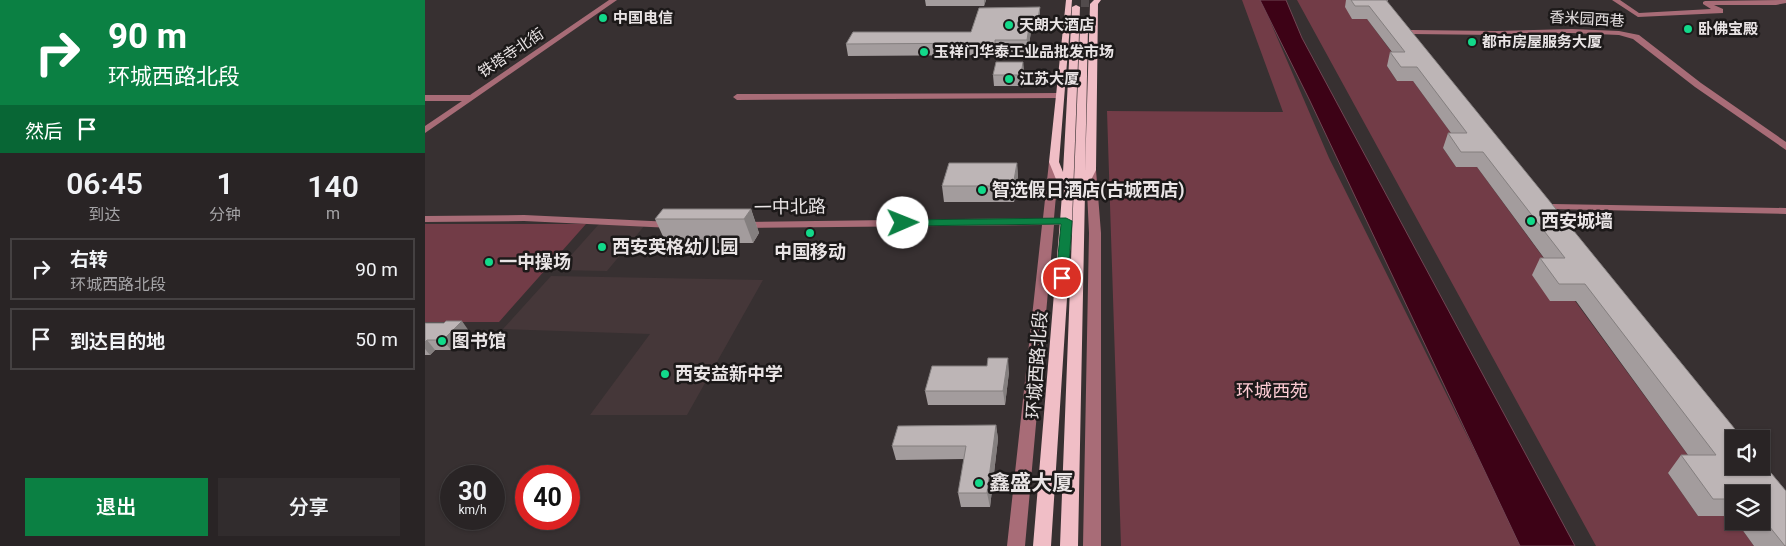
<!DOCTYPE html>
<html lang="zh">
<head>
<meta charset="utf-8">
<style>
	:root { --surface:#292425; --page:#312c2d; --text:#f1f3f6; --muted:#a5a4a7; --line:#454142; --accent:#0b8043 }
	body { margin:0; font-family:Roboto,"Noto Sans SC",sans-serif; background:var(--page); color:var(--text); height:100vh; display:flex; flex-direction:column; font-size:19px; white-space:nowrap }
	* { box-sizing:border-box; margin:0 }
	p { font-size:16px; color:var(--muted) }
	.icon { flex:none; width:28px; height:28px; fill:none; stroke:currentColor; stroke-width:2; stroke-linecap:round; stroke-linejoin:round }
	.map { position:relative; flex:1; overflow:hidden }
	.drawer { display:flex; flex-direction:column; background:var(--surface); width:425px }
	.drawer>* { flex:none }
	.hud { background:#0b8043; color:#fff; overflow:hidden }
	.buttons { position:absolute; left:1300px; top:430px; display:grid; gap:10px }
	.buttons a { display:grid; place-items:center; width:45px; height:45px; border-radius:0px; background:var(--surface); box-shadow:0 1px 4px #0004,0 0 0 1px var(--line); font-size:25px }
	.speed { position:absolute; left:15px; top:465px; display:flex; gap:10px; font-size:25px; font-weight:700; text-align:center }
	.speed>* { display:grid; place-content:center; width:65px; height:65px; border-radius:50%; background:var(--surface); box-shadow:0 1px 4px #0004,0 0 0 1px var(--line); line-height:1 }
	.speed small { font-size:12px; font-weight:400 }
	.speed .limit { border:8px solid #d22; background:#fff; color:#111 }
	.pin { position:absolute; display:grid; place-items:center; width:42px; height:42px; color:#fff; margin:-21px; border:2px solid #fff; border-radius:50%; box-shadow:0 1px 5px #0007 }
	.me { position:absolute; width:55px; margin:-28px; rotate:89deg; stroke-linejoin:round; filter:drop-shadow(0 0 4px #0008) }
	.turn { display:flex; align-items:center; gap:18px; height:105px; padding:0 25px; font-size:22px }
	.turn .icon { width:65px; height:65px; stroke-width:2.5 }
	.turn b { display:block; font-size:35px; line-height:42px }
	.then { display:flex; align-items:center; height:48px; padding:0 25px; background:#0003; gap:10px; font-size:19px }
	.eta { display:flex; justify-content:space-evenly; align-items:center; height:85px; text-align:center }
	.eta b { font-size:30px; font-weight:600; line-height:35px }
	.action { display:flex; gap:10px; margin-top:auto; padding:10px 25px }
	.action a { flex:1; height:58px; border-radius:0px; background:var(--accent); color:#fff; font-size:20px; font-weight:600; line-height:58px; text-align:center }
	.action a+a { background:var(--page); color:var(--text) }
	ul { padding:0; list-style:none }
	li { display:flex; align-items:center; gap:15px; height:62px; margin:0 10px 8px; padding:0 15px; border:2px solid var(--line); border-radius:0px }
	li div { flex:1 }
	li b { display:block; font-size:19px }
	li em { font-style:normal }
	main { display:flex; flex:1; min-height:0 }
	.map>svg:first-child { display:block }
	.built { fill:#453739 }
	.green { fill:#723c47 }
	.water { fill:#3d0216; stroke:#714654 }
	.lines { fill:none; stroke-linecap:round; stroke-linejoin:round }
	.major-tunnel { stroke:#524b4c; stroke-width:8; stroke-dasharray:8 4; stroke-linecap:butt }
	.minor { fill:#a86c77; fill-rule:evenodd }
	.major { fill:#f0bec6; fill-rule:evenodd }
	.wall { fill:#a39c9d }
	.shaded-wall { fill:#847f7f }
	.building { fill:#bdb5b6; stroke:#847f7f }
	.route { fill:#0b8043; stroke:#07532c }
	.poi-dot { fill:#12d98a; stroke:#1c1919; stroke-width:2 }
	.labels { text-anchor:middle; stroke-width:5; stroke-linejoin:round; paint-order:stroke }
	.far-poi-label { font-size:15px; font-weight:bold; fill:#e9e4e5; stroke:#1c1919; text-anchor:start }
	.far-street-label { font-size:15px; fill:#e9e4e5; stroke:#1c1919 }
	.poi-label { font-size:18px; font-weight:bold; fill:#e9e4e5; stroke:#1c1919; text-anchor:start }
	.street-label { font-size:18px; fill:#e9e4e5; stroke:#1c1919 }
	.park-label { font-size:18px; fill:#feccd4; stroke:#1c1919 }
	.near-poi-label { font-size:21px; font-weight:bold; fill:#e9e4e5; stroke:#1c1919; text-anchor:start }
</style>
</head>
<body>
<main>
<section class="drawer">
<div class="hud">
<div class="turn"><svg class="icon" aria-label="right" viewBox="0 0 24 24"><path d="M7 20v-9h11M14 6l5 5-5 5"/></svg><div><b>90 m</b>环城西路北段</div></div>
<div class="then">然后<svg class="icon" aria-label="arrive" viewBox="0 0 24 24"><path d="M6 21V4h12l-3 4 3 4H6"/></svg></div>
</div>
<div class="eta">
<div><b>06:45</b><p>到达</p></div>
<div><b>1</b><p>分钟</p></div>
<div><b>140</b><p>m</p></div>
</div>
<ul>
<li><svg class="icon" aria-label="right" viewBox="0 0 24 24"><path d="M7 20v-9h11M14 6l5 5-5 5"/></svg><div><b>右转</b><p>环城西路北段</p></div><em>90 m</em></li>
<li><svg class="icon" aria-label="arrive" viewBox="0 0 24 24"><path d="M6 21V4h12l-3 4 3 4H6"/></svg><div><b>到达目的地</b></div><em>50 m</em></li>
</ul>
<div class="action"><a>退出</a><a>分享</a></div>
</section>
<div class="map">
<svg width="1361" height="546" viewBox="0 0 1361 546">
	<rect width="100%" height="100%" fill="#373031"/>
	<!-- built -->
	<path class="built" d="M 174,224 L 220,225 L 182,271 L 133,270 Z
		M 126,276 L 338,280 L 262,415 L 165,415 L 225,334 L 78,329 Z"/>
	<!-- green -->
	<path class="green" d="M 817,0 L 836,0 L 904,158 L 1097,546 L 696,546 L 682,111 L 858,112 Z
		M 872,0 L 928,0 L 977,66 L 962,66 L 972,81 L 988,81 L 1037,148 L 1018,148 L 1031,167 L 1052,167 L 1276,473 L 1243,473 L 1273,516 L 1307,516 L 1309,521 L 1311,521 L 1329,546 L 1171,546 Z
		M 0,224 L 161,224 L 74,322 L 0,322 Z"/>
	<!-- water -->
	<path class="water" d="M 835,0 L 861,0 L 877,38 L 1150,546 L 1095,546 L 885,101 Z"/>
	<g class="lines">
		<!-- major-tunnel -->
		<path class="major-tunnel" d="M 660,0 L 660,7"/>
		<!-- minor -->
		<path class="minor" d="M 184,0 L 192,0 L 0,133 L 0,126 L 37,101 L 0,101 L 0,95 L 45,95 Z
			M 1187,0 L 1195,0 L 1214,13 L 1286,9 L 1278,4 L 1278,2 L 1280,1 L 1361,0 L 1361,3 L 1351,5 L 1289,5 L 1298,9 L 1298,13 L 1213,17 Z
			M 1147,29 L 1194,31 L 1214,35 L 1276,83 L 1361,142 L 1361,150 L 1270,87 L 1208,39 L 1194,35 L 1147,33 L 1072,35 L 986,34 L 982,32 L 986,30 L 1072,31 Z
			M 635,93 L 638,94 L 638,98 L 312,100 L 308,97 L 312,94 Z
			M 629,159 L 634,162 L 629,218 L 641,218 L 647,221 L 641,224 L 629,225 L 600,546 L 582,546 L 617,225 L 315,228 L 309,225 L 315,222 L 618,218 L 624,162 Z
			M 666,167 L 671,170 L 676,233 L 676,546 L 658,546 L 664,233 L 661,170 Z
			M 1128,204 L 1361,208 L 1361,214 L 1124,209 L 1122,207 L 1124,205 Z
			M 99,215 L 247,222 L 253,225 L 247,228 L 99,221 L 0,222 L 0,216 Z"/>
		<!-- major -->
		<path class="major" d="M 641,0 L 647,0 L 634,162 L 638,172 L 647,7 L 651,5 L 655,7 L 647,221 L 626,546 L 608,546 L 635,221 L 637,194 L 624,162 Z
			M 669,0 L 676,0 L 673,4 L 671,170 L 660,192 L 653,546 L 635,546 L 655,27 L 659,25 L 663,27 L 660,172 L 665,4 Z"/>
	</g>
	<!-- wall -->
	<path class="wall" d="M 500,0 L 561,0 L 559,6 L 501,6 Z
		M 921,0 L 963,0 L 962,2 L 1318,439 L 1309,439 L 1309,466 L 1336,466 L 1336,461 L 1361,491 L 1361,546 L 1329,546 L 1311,521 L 1336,521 L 1336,494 L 1309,494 L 1309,518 L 1307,516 L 1273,516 L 1243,473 L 1256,455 L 1263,455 L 1151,301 L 1125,301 L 1107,275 L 1115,258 L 1119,258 L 1052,167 L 1031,167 L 1018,148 L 1023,133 L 1026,133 L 988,81 L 972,81 L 962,66 L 965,52 L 967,52 L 942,19 L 927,19 L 920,7 Z
		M 615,7 L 615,18 L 613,31 L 606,31 L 603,52 L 572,52 L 571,55 L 423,56 L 421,44 L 546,32 Z
		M 598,62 L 599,73 L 597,86 L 569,86 L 568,75 Z
		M 592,163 L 593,179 L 589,202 L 519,202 L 517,186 Z
		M 326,209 L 334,233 L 328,243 L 241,243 L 230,219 Z
		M 0,323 L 44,331 L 26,350 L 10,350 L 5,355 L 0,355 Z
		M 584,372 L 580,405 L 503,405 L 500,391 Z
		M 571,425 L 573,439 L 565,507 L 536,507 L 533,493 L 539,459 L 471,460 L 467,446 Z"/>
	<!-- shaded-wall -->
	<path class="shaded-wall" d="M 559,0 L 561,0 L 559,6 Z
		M 615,7 L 615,18 L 613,31 L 606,31 L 603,52 L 602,40 L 605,20 Z
		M 570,40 L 572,52 L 571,55 L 570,43 Z
		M 598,62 L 599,73 L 597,86 L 596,75 Z
		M 592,163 L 593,179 L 589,202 L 588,186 Z
		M 326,209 L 334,233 L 328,243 L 319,219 Z
		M 37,321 L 44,331 L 26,350 L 18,340 Z
		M 2,340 L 10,350 L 5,355 L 0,349 L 0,342 Z
		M 583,358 L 584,372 L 580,405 L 578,391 Z
		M 571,425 L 573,439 L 565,507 L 562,493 Z"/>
	<!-- building -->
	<path class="building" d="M 926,0 L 961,0 L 1318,439 L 1309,439 L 1309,466 L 1336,466 L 1336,461 L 1361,491 L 1361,546 L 1360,546 L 1336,516 L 1336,494 L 1309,494 L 1309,499 L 1288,499 L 1256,455 L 1291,455 L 1160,284 L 1134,284 L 1115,258 L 1140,258 L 1058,152 L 1036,152 L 1023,133 L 1042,133 L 992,67 L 976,67 L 965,52 L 980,52 L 944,6 L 930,6 Z
		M 615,7 L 613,19 L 605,20 L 602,40 L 570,40 L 570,43 L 421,44 L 428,32 L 546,32 L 554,8 Z
		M 571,62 L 598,62 L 596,75 L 568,75 Z
		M 524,163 L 592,163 L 588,186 L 517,186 Z
		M 238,209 L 326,209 L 319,219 L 230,219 Z
		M 21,321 L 37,321 L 18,340 L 2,340 L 0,342 L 0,323 L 19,323 Z
		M 563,358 L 583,358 L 578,391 L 500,391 L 507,366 L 562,366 Z
		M 571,425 L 562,493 L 533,493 L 541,446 L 467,446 L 473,426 Z"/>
	<!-- route -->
	<path class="route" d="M 641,218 L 647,221 L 643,278 L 637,282 L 631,278 L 636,224 L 478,226 L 472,223 L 478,220 Z"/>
	<!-- markers -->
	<g class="poi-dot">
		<circle cx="178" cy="18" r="5"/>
		<circle cx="584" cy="25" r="5"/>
		<circle cx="1263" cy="29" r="5"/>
		<circle cx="1047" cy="42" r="5"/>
		<circle cx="499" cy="52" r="5"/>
		<circle cx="584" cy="79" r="5"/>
		<circle cx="557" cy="190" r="5"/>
		<circle cx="1106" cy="221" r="5"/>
		<circle cx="385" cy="233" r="5"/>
		<circle cx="177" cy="247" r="5"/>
		<circle cx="64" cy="262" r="5"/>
		<circle cx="17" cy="341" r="5"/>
		<circle cx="240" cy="374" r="5"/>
		<circle cx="554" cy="483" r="5"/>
	</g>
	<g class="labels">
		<!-- far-poi labels -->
		<g class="far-poi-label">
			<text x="188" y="23">中国电信</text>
			<text x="594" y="30">天朗大酒店</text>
			<text x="1273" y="34">卧佛宝殿</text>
			<text x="1057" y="47">都市房屋服务大厦</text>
			<text x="509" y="57">玉祥门华泰工业品批发市场</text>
			<text x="594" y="84">江苏大厦</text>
		</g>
		<!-- far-street labels -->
		<g class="far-street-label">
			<text transform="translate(1162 19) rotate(3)" y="5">香米园西巷</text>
			<text transform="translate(86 53) rotate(-34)" y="5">铁塔寺北街</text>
		</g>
		<!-- poi labels -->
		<g class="poi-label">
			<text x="567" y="196">智选假日酒店(古城西店)</text>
			<text x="1116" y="227">西安城墙</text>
			<text x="187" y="253">西安英格幼儿园</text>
			<text x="385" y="258" text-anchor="middle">中国移动</text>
			<text x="74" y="268">一中操场</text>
			<text x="27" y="347">图书馆</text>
			<text x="250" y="380">西安益新中学</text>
		</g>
		<!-- street labels -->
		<g class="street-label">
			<text transform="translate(365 207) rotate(-1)" y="6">一中北路</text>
			<text transform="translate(612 365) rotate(-86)" y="6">环城西路北段</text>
		</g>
		<!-- park labels -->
		<g class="park-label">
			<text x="847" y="397">环城西苑</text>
		</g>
		<!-- near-poi labels -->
		<g class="near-poi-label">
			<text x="564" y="490">鑫盛大厦</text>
		</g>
	</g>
</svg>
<div class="buttons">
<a><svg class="icon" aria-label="sound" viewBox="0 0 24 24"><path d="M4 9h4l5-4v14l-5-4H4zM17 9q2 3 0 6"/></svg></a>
<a><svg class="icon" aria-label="layers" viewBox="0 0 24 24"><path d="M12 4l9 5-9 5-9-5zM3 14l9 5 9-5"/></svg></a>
</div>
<div class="speed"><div>30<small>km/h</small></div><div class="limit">40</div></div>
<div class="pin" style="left:637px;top:278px;background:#d93025"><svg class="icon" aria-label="arrive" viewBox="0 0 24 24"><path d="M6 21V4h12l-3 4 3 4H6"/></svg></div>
<svg class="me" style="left:478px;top:223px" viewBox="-20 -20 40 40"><circle r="19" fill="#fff"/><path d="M0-13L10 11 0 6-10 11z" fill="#0b8043"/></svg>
</div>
</main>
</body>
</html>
